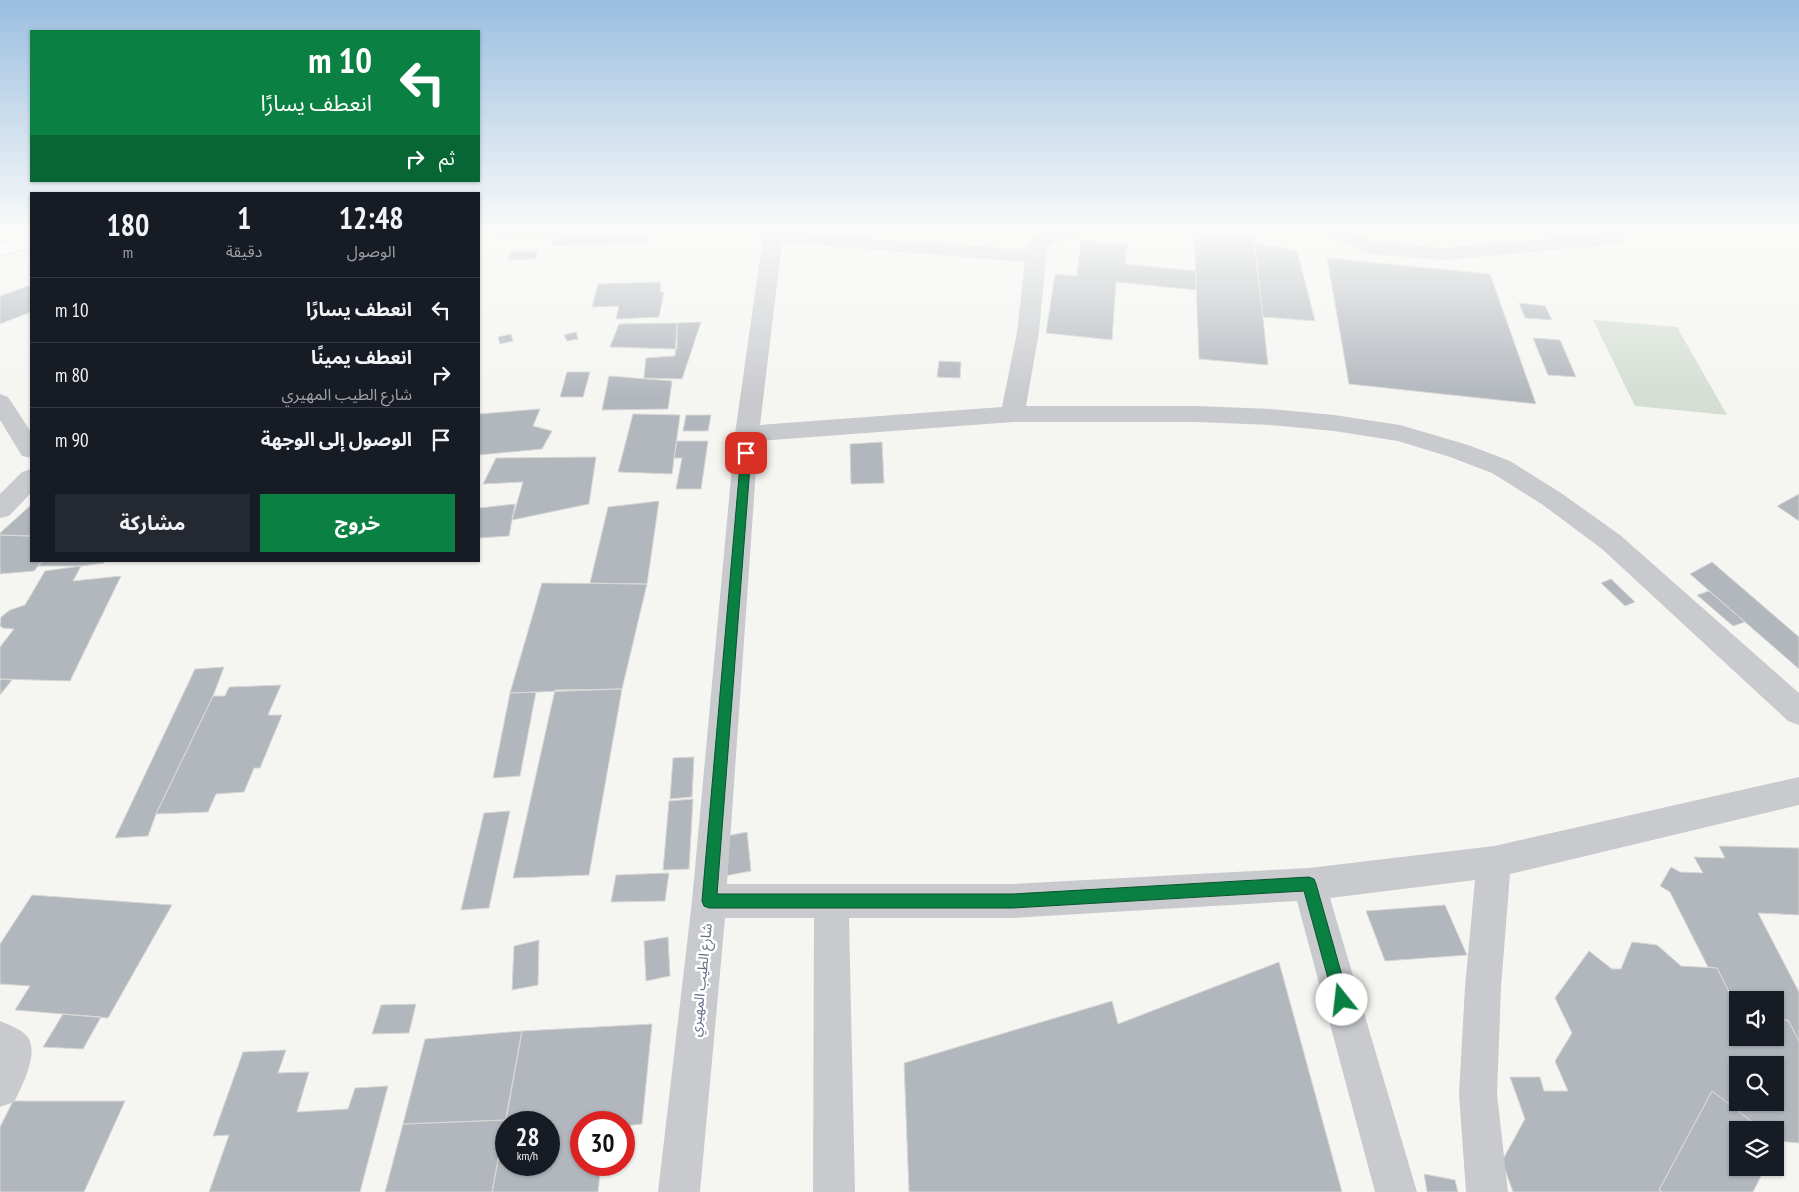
<!DOCTYPE html>
<html lang="ar">
<head>
<meta charset="utf-8">
<style>
	:root { --surface:#171b24; --page:#242831; --text:#f1f3f6; --muted:#9ea1a6; --line:#363941; --accent:#0b8043 }
	body { margin:0; font-family:"PT Sans Narrow","Noto Sans Arabic",sans-serif; background:var(--page); color:var(--text); direction:rtl; height:100vh; display:flex; flex-direction:column; font-size:19px; white-space:nowrap }
	* { box-sizing:border-box; margin:0 }
	p { font-size:16px; color:var(--muted) }
	.icon { flex:none; width:28px; height:28px; fill:none; stroke:currentColor; stroke-width:2; stroke-linecap:round; stroke-linejoin:round }
	.map { position:relative; flex:1; overflow:hidden; direction:ltr }
	.side { position:absolute; left:30px; top:192px; width:450px; height:370px; display:flex; flex-direction:column; background:var(--surface); border-radius:0px; box-shadow:0 1px 4px #0004; direction:rtl }
	.side>* { flex:none }
	.hud { position:absolute; left:30px; top:30px; width:450px; height:152px; border-radius:0px; box-shadow:0 1px 4px #0004; direction:rtl; background:#0b8043; color:#fff; overflow:hidden }
	.buttons { position:absolute; left:1729px; top:991px; display:grid; gap:10px }
	.buttons a { display:grid; place-items:center; width:55px; height:55px; border-radius:0px; background:var(--surface); box-shadow:0 1px 4px #0004; font-size:25px }
	.speed { position:absolute; left:495px; top:1111px; display:flex; gap:10px; font-size:25px; font-weight:700; text-align:center }
	.speed>* { display:grid; place-content:center; width:65px; height:65px; border-radius:50%; background:var(--surface); box-shadow:0 1px 4px #0004; line-height:1 }
	.speed small { font-size:12px; font-weight:400 }
	.speed .limit { border:8px solid #d22; background:#fff; color:#111 }
	.pin { position:absolute; display:grid; place-items:center; width:42px; height:42px; color:#fff; margin:-21px; border-radius:10px; box-shadow:0 2px 8px #0006 }
	.me { position:absolute; width:55px; margin:-28px; rotate:344deg; stroke-linejoin:round; filter:drop-shadow(0 0 4px #0008) }
	.turn { display:flex; align-items:center; gap:18px; height:105px; padding:0 25px; font-size:22px }
	.turn .icon { width:65px; height:65px; stroke-width:2.5 }
	.turn b { display:block; font-size:35px; line-height:42px }
	.then { display:flex; align-items:center; height:48px; padding:0 25px; background:#0003; gap:10px; font-size:19px }
	.eta { display:flex; justify-content:space-evenly; align-items:center; height:85px; text-align:center }
	.eta b { font-size:30px; font-weight:700; line-height:35px }
	.primary-button { display:flex; gap:10px; margin-top:auto; padding:10px 25px }
	.primary-button a { flex:1; height:58px; border-radius:0px; background:var(--accent); color:#fff; font-size:20px; font-weight:700; line-height:58px; text-align:center }
	.primary-button a+a { background:var(--page); color:var(--text) }
	ul { padding:0; list-style:none }
	li { display:flex; align-items:center; gap:15px; height:65px; padding:0 25px; border-top:1px solid var(--line) }
	li div { flex:1 }
	li b { display:block; font-size:19px }
	li em { font-style:normal }
	.map>svg:first-child { display:block }
	.green { fill:#d4ded3 }
	.building { fill:#b2b7be; stroke:#d7d7d5; fill-rule:evenodd }
	.lines { fill:none; stroke-linecap:round; stroke-linejoin:round }
	.major-casing { stroke:#babcc1; stroke-width:2 }
	.minor { fill:#c8cace; fill-rule:evenodd }
	.major { fill:#fff; fill-rule:evenodd }
	.route { fill:#0b8043; stroke:#07532c }
	.labels { text-anchor:middle; stroke-width:5; stroke-linejoin:round; paint-order:stroke }
	.street-label { font-size:14px; fill:#636e85; stroke:#fff }
</style>
</head>
<body>
<div class="map">
<svg width="1799" height="1192" viewBox="0 0 1799 1192">
	<rect width="100%" height="100%" fill="#f5f6f2"/>
	<!-- green -->
	<path class="green" d="M 1593,320 L 1677,327 L 1727,415 L 1635,406 Z"/>
	<!-- building -->
	<path class="building" d="M 498,230 L 540,230 L 537,238 L 494,238 Z
		M 540,230 L 558,230 L 555,238 L 537,238 Z
		M 558,230 L 651,230 L 648,243 L 553,245 Z
		M 1194,230 L 1254,233 L 1268,365 L 1199,359 Z
		M 1081,241 L 1127,245 L 1125,264 L 1196,271 L 1196,290 L 1116,282 L 1112,340 L 1046,333 L 1055,274 L 1077,276 Z
		M 1254,244 L 1297,250 L 1315,321 L 1263,317 Z
		M 511,251 L 539,251 L 535,259 L 508,260 Z
		M 1327,258 L 1490,274 L 1536,404 L 1349,384 Z
		M 661,282 L 660,292 L 664,292 L 659,317 L 616,319 L 619,306 L 592,307 L 598,284 Z
		M 31,285 L 31,312 L 0,324 L 0,296 Z
		M 1519,303 L 1545,306 L 1552,320 L 1525,318 Z
		M 701,322 L 682,379 L 644,378 L 646,358 L 675,356 L 677,323 Z
		M 677,323 L 677,349 L 610,347 L 619,324 Z
		M 576,332 L 578,339 L 567,341 L 564,335 Z
		M 511,334 L 513,341 L 500,344 L 498,337 Z
		M 1533,338 L 1560,340 L 1576,377 L 1548,375 Z
		M 939,361 L 961,362 L 960,378 L 937,377 Z
		M 567,372 L 590,372 L 583,397 L 560,397 Z
		M 609,376 L 672,381 L 668,409 L 602,410 Z
		M 540,409 L 533,426 L 552,431 L 542,449 L 479,455 L 479,414 Z
		M 633,414 L 680,415 L 672,474 L 618,472 Z
		M 686,415 L 711,415 L 708,431 L 683,431 Z
		M 677,441 L 708,441 L 701,489 L 676,489 L 682,458 L 674,458 Z
		M 882,442 L 884,483 L 851,484 L 850,444 Z
		M 596,457 L 589,504 L 512,520 L 523,482 L 483,484 L 496,458 Z
		M 1799,494 L 1799,521 L 1777,506 Z
		M 659,501 L 647,584 L 590,583 L 608,507 Z
		M 515,504 L 509,536 L 479,538 L 479,508 Z
		M 31,505 L 31,536 L 0,535 L 0,533 Z
		M 0,535 L 31,536 L 31,561 L 42,561 L 34,571 L 0,574 Z
		M 42,561 L 105,561 L 104,563 L 81,566 L 38,566 Z
		M 1712,562 L 1799,637 L 1799,669 L 1690,574 Z
		M 81,566 L 73,581 L 121,576 L 70,681 L 0,679 L 0,647 L 14,629 L 3,628 L 0,626 L 1,617 L 10,610 L 25,605 L 45,571 Z
		M 1611,579 L 1635,602 L 1625,606 L 1601,583 Z
		M 542,583 L 647,584 L 622,689 L 510,693 Z
		M 1709,591 L 1745,622 L 1733,626 L 1697,595 Z
		M 224,667 L 213,696 L 156,814 L 148,836 L 115,838 L 195,669 Z
		M 0,679 L 12,680 L 0,695 Z
		M 281,685 L 268,715 L 282,715 L 260,768 L 254,768 L 244,792 L 216,794 L 208,812 L 156,814 L 213,696 L 225,696 L 229,687 Z
		M 622,689 L 589,875 L 513,878 L 555,690 Z
		M 536,692 L 520,776 L 493,778 L 510,693 Z
		M 694,757 L 692,797 L 670,799 L 673,758 Z
		M 693,799 L 689,869 L 663,870 L 669,801 Z
		M 510,811 L 489,908 L 461,910 L 484,813 Z
		M 747,832 L 751,871 L 719,877 L 716,838 Z
		M 1719,846 L 1799,848 L 1799,915 L 1758,913 L 1799,992 L 1799,1041 L 1788,1020 L 1775,1020 L 1775,1000 L 1738,1000 L 1738,1010 L 1717,968 L 1708,967 L 1670,892 L 1660,886 L 1671,867 L 1680,872 L 1703,873 L 1694,857 L 1725,858 Z
		M 669,873 L 665,901 L 611,902 L 616,875 Z
		M 32,895 L 172,905 L 108,1018 L 15,1010 L 30,986 L 0,984 L 0,944 Z
		M 1445,905 L 1467,955 L 1385,961 L 1366,911 Z
		M 668,937 L 670,976 L 646,981 L 644,941 Z
		M 539,940 L 538,985 L 512,990 L 514,946 Z
		M 1632,942 L 1657,945 L 1681,966 L 1717,968 L 1738,1010 L 1738,1038 L 1775,1038 L 1775,1020 L 1788,1020 L 1799,1041 L 1799,1143 L 1778,1141 L 1775,1139 L 1775,1130 L 1763,1130 L 1712,1091 L 1659,1190 L 1662,1192 L 1513,1192 L 1502,1161 L 1525,1119 L 1510,1077 L 1540,1077 L 1544,1091 L 1568,1091 L 1555,1061 L 1572,1033 L 1555,998 L 1589,951 L 1612,969 L 1621,969 ZM 1738,1065 L 1775,1065 L 1775,1102 L 1738,1102 Z
		M 1279,962 L 1342,1192 L 909,1192 L 904,1063 L 1112,1001 L 1118,1024 Z
		M 416,1004 L 409,1033 L 372,1034 L 381,1005 Z
		M 63,1014 L 101,1017 L 83,1049 L 43,1047 Z
		M 652,1024 L 642,1124 L 624,1126 L 624,1122 L 581,1122 L 581,1165 L 601,1165 L 598,1192 L 492,1192 L 522,1031 ZM 506,1122 L 549,1122 L 549,1165 L 506,1165 Z
		M 522,1031 L 506,1120 L 403,1124 L 425,1039 Z
		M 286,1050 L 278,1073 L 309,1072 L 297,1112 L 348,1109 L 355,1088 L 388,1086 L 360,1192 L 209,1192 L 229,1135 L 213,1136 L 243,1052 Z
		M 1712,1091 L 1763,1130 L 1738,1130 L 1738,1168 L 1765,1168 L 1753,1192 L 1662,1192 L 1659,1190 Z
		M 13,1101 L 125,1101 L 84,1192 L 0,1192 L 0,1127 Z
		M 506,1120 L 492,1192 L 385,1192 L 403,1124 Z
		M 1424,1174 L 1455,1180 L 1458,1192 L 1427,1192 Z"/>
	<g class="lines">
		<defs>
			<path id="major" d="M 31,235 L 31,247 L 0,256 L 0,244 Z"/>
		</defs>
		<!-- major casing -->
		<use href="#major" class="major-casing"/>
		<!-- minor -->
		<path class="minor" d="M 764,230 L 1027,250 C 1030,226 1072,230 1090,230 L 1087,234 L 1054,242 L 1047,248 L 1039,332 L 1026,406 L 1197,406 L 1271,409 L 1334,415 L 1400,425 L 1468,445 L 1510,461 L 1561,493 L 1620,535 L 1799,693 L 1799,725 L 1788,721 L 1602,549 L 1543,505 L 1492,473 L 1450,457 L 1398,441 L 1334,431 L 1271,425 L 1197,422 L 1013,422 L 758,441 L 727,884 L 1013,884 L 1309,868 L 1494,846 L 1799,777 L 1799,805 L 1510,874 L 1501,987 L 1497,1094 L 1508,1192 L 1466,1192 L 1459,1094 L 1465,987 L 1475,880 L 1330,898 L 1417,1192 L 1375,1192 L 1297,901 L 1013,918 L 849,918 L 855,1192 L 813,1192 L 814,918 L 725,918 L 700,1192 L 658,1192 L 692,901 L 735,434 ZM 782,242 L 1025,262 L 1017,332 L 1002,407 L 760,425 Z
			M 1320,230 L 1346,230 L 1375,242 L 1443,248 L 1617,232 L 1624,234 L 1627,238 L 1624,242 L 1617,244 L 1443,260 L 1371,254 L 1323,234 Z
			M 0,394 L 8,397 L 31,432 L 31,458 L 22,456 L 0,420 Z
			M 31,469 L 31,493 L 9,516 L 0,518 L 0,494 L 22,472 Z
			M 0,1021 C 9,1025 21,1029 27,1036 C 40,1052 22,1086 14,1102 L 0,1107 Z"/>
		<!-- major -->
		<use href="#major" class="major"/>
	</g>
	<!-- sky -->
	<linearGradient id="sky" x2="0" y2="1"><stop stop-color="#9abee0"/><stop offset="0.58" stop-color="#fafbf9"/><stop offset="1" stop-color="#fafbf9" stop-opacity="0"/></linearGradient>
	<rect width="1799" height="397" fill="url(#sky)"/>
	<!-- route -->
	<path class="route" d="M 746,450 L 751,453 L 717,894 L 1013,894 L 1309,877 L 1314,879 L 1316,884 L 1349,1000 L 1347,1005 L 1342,1007 L 1336,1005 L 1334,1000 L 1304,891 L 1013,908 L 709,908 L 704,906 L 702,901 L 741,453 Z"/>
	<g class="labels">
		<!-- street labels -->
		<g class="street-label">
			<text transform="translate(701 980) rotate(-84)" y="5">شارع الطيب المهيري</text>
		</g>
	</g>
</svg>
<div class="buttons">
<a><svg class="icon" aria-label="sound" viewBox="0 0 24 24"><path d="M4 9h4l5-4v14l-5-4H4zM17 9q2 3 0 6"/></svg></a>
<a><svg class="icon" aria-label="search" viewBox="0 0 24 24"><circle cx="10" cy="10" r="6"/><path d="M15 15l6 6"/></svg></a>
<a><svg class="icon" aria-label="layers" viewBox="0 0 24 24"><path d="M12 4l9 5-9 5-9-5zM3 14l9 5 9-5"/></svg></a>
</div>
<div class="speed"><div>28<small>km/h</small></div><div class="limit">30</div></div>
<div class="pin" style="left:746px;top:453px;background:#d93025"><svg class="icon" aria-label="arrive" viewBox="0 0 24 24"><path d="M6 21V4h12l-3 4 3 4H6"/></svg></div>
<svg class="me" style="left:1342px;top:1000px" viewBox="-20 -20 40 40"><circle r="19" fill="#fff"/><path d="M0-13L10 11 0 6-10 11z" fill="#0b8043"/></svg>
<div class="hud">
<div class="turn"><svg class="icon" aria-label="left" viewBox="0 0 24 24"><path d="M17 20v-9H6M10 6l-5 5 5 5"/></svg><div><b>10 m</b>انعطف يسارًا</div></div>
<div class="then">ثم<svg class="icon" aria-label="right" viewBox="0 0 24 24"><path d="M7 20v-9h11M14 6l5 5-5 5"/></svg></div>
</div>
<section class="side">
<div class="eta">
<div><b>12:48</b><p>الوصول</p></div>
<div><b>1</b><p>دقيقة</p></div>
<div><b>180</b><p>m</p></div>
</div>
<ul>
<li><svg class="icon" aria-label="left" viewBox="0 0 24 24"><path d="M17 20v-9H6M10 6l-5 5 5 5"/></svg><div><b>انعطف يسارًا</b></div><em>10 m</em></li>
<li><svg class="icon" aria-label="right" viewBox="0 0 24 24"><path d="M7 20v-9h11M14 6l5 5-5 5"/></svg><div><b>انعطف يمينًا</b><p>شارع الطيب المهيري</p></div><em>80 m</em></li>
<li><svg class="icon" aria-label="arrive" viewBox="0 0 24 24"><path d="M6 21V4h12l-3 4 3 4H6"/></svg><div><b>الوصول إلى الوجهة</b></div><em>90 m</em></li>
</ul>
<div class="primary-button"><a>خروج</a><a>مشاركة</a></div>
</section>
</div>
</body>
</html>
